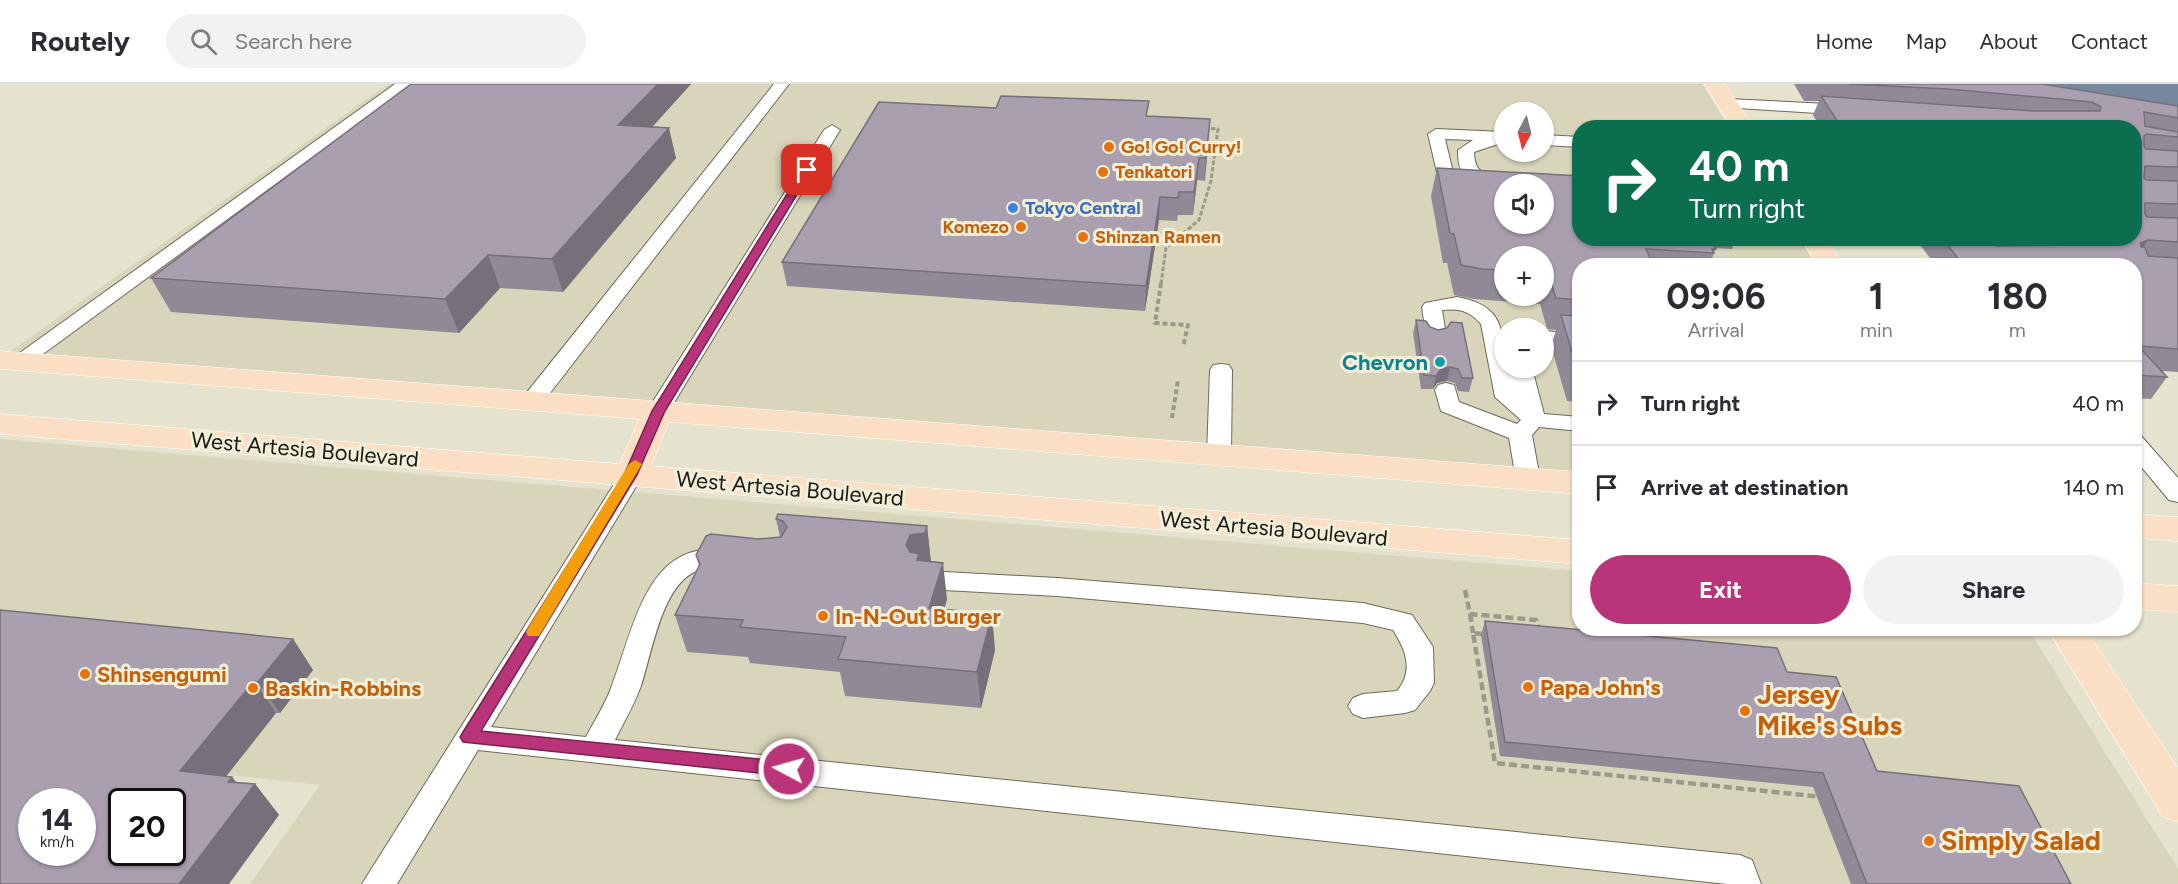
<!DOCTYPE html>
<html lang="en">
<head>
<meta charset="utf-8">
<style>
	:root { --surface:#fff; --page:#f2f2f3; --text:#2b2b33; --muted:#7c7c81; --line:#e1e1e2; --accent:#b93478 }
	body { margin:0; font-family:Figtree,sans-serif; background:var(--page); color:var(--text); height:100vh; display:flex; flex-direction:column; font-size:22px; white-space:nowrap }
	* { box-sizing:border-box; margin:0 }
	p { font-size:20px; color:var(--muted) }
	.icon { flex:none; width:33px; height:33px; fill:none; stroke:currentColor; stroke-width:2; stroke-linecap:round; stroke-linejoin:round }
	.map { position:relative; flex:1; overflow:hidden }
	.drawer { position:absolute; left:1572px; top:174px; width:570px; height:378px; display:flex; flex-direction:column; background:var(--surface); border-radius:24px; box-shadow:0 2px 4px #0004 }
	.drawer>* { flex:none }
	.hud { position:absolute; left:1572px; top:36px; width:570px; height:126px; border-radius:24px; box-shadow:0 2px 4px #0004; background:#0b6e4f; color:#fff; overflow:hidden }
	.needle { width:39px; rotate:187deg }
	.tools { position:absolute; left:1494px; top:18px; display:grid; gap:12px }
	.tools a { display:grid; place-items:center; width:60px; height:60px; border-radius:50%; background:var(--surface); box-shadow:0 2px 4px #0004; font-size:30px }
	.speed { position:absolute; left:18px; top:704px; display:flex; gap:12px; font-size:30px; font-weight:700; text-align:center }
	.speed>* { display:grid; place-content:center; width:78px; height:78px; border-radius:50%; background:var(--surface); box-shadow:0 2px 4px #0004; line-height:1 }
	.speed small { font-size:15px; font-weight:400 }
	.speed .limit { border:3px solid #111; border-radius:9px; background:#fff; color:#111 }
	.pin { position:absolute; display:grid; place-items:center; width:51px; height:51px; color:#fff; margin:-26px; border-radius:12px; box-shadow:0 3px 9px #0006 }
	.me { position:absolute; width:66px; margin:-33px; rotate:276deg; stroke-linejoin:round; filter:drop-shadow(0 0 4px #0008) }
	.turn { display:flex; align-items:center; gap:21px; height:126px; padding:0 18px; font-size:27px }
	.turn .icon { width:78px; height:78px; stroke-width:2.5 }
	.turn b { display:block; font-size:42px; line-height:51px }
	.eta { display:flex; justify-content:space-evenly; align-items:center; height:102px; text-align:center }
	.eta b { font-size:36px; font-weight:700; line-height:42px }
	.button { display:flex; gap:12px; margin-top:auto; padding:12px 18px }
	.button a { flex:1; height:69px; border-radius:36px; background:var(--accent); color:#fff; font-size:24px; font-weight:700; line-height:69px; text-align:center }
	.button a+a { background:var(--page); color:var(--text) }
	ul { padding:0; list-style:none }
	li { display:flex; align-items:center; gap:18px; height:84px; padding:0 18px; border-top:2px solid var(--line) }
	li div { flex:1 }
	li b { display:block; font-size:22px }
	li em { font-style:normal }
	header { display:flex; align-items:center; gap:36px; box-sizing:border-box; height:84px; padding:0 30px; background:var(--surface); border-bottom:2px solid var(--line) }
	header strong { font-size:28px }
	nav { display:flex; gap:33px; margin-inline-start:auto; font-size:21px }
	.search { width:420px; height:54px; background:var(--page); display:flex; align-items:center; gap:15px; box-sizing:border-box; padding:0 21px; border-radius:33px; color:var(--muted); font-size:22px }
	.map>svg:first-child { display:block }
	.built { fill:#d9d5bb; fill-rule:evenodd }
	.water { fill:#75889e }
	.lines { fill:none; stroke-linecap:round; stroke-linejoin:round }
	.lane-casing { stroke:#6d6a59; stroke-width:2 }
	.primary-casing { stroke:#fff; stroke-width:1 }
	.path-far2 { stroke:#9b998a; stroke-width:3; stroke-dasharray:4.5 2; stroke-linecap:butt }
	.path-far1 { stroke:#9b998a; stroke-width:4; stroke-dasharray:5 3; stroke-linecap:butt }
	.path { stroke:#9b998a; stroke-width:4.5; stroke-dasharray:8 4; stroke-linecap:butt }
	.lane { fill:#fff; fill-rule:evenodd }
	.primary { fill:#fbdfc5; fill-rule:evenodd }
	.wall { fill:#928996; fill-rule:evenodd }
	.shaded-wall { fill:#776f7a }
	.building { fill:#aa9faf; stroke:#776f7a; stroke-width:1.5; fill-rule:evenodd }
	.route { fill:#b93478; stroke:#78224e; stroke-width:1.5 }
	.slow { fill:#f59e0b }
	.food-dot { fill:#e8710a; stroke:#f2efdb; stroke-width:2 }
	.shop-dot { fill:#3f7fe0; stroke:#f2efdb; stroke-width:2 }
	.culture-dot { fill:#0f9aa8; stroke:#f2efdb; stroke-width:2 }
	.labels { text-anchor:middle; stroke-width:6; stroke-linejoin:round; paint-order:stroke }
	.far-food-label { font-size:18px; font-weight:bold; fill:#c56008; stroke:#f2efdb; text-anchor:start }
	.far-shop-label { font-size:18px; font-weight:bold; fill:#366cbe; stroke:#f2efdb; text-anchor:start }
	.culture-label { font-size:22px; font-weight:bold; fill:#0d838f; stroke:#f2efdb; text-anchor:end }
	.street-label { font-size:22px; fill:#1b1a13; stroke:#f2efdb }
	.food-label { font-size:22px; font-weight:bold; fill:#c56008; stroke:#f2efdb; text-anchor:start }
	.near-food-label { font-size:27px; font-weight:bold; fill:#c56008; stroke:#f2efdb; text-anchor:start }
</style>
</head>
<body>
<header>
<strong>Routely</strong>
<div class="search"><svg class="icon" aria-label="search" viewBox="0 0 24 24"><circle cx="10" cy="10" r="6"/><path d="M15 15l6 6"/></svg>Search here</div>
<nav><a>Home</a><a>Map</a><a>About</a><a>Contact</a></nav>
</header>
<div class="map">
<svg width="2178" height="800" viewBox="0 0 2178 800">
	<rect width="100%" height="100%" fill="#e5e2ce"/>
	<!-- built -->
	<path class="built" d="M 388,0 L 1702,0 L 1729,43 L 1580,44 L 1580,154 L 1800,155 L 1817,181 L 1580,182 L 1579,390 L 8,269 ZM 1504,28 L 1544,28 L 1544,68 L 1504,68 ZM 1504,100 L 1544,100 L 1544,140 L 1504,140 ZM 1504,172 L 1544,172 L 1544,212 L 1504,212 ZM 1504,244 L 1544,244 L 1544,284 L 1504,284 Z
		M 0,355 L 1579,487 L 1580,544 L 2028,545 L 2178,785 L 2178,800 L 250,800 L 320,701 L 0,666 Z"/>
	<!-- water -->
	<path class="water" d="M 2043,0 L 2178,0 L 2178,23 L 2057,2 Z"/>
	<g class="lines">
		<defs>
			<path id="lane" d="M 395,0 L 412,0 L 28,281 L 21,283 L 14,281 L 10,277 L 14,273 Z
				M 774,0 L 789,0 L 540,322 L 532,324 L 524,322 L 521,317 L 524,312 Z
				M 1728,15 L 1848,21 L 1856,26 L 1848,31 L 1723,23 L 1720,20 Z
				M 832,41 L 840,46 L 669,327 L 666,332 L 658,334 L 650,332 L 647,327 L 824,46 Z
				M 1436,45 L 1504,48 L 1504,58 L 1474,68 C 1475,95 1489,85 1502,101 L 1499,104 L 1504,105 L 1504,115 L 1442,110 L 1428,50 ZM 1445,55 L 1473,56 L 1458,66 C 1458,90 1464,93 1484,103 L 1456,101 Z
				M 1544,51 L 1580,53 L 1580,63 L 1544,61 Z
				M 1457,213 C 1502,221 1504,244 1504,284 L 1511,284 L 1516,310 L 1511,284 L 1532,284 L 1544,330 L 1580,333 L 1580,347 L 1539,343 L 1532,351 L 1540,395 L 1536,401 L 1528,403 L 1520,401 L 1516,395 L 1509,354 L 1441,327 L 1435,306 L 1438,301 L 1446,299 L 1454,301 L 1459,318 L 1517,340 L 1521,336 L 1495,313 L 1481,240 C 1470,227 1459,224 1442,226 L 1446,251 L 1443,255 L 1436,257 L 1429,255 L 1426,251 L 1422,223 L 1425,219 Z
				M 1544,247 L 1580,250 L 1580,262 L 1544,259 Z
				M 1221,280 L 1229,281 L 1232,286 L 1231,371 L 1227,376 L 1219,378 L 1211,376 L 1207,371 L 1210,286 L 1213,281 Z
				M 2134,351 L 2142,353 L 2178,394 L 2178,418 L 2169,416 L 2134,374 Z
				M 631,383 L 639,386 L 643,391 L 491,643 L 586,653 C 594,637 605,621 611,604 C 635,543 648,443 739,470 L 743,476 L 739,482 C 725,487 708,480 694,488 C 661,505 652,569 641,602 C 634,621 624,638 615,656 L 1740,771 L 1752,776 L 1761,800 L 1727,800 L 478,666 L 397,800 L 362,800 L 623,386 Z
				M 926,487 L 1057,494 L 1363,519 L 1412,531 L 1433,563 L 1434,599 L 1430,607 L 1415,626 L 1405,629 L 1363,634 L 1353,630 L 1348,622 L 1353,614 L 1363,610 L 1397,607 C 1414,587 1406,566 1393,546 L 1363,539 L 1057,512 L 926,505 L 917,503 L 913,496 L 917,489 Z"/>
			<path id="primary" d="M 1705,0 L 1725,0 L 1754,44 L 1732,44 Z
				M 1801,154 L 1826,154 L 1843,182 L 1817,182 Z
				M 0,267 L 1580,388 L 1580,410 L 669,338 L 651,382 L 1580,456 L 1580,480 L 0,350 L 0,330 L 620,380 L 639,335 L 0,285 Z
				M 2134,430 L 2178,433 L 2178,457 L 2134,454 Z
				M 2134,499 L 2178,502 L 2178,528 L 2134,525 Z
				M 2047,544 L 2085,544 L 2178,684 L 2178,738 L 2163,733 Z"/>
		</defs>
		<!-- lane casing -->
		<use href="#lane" class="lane-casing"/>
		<!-- primary casing -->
		<use href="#primary" class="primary-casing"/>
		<!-- path-far2 -->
		<path class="path-far2" d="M 1161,200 L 1166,164 L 1199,136 L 1211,97 L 1218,45 L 1205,44"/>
		<!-- path-far1 -->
		<path class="path-far1" d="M 1161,199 L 1155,239 L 1188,241 L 1183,263
			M 1172,334 L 1178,296"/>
		<!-- path -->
		<path class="path" d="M 1465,506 L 1470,530 L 1536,536 L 1539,546
			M 1470,530 L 1473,549
			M 1483,550 L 1473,549 L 1495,679 L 1822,713"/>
		<!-- lane -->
		<use href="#lane" class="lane"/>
		<!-- primary -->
		<use href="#primary" class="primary"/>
	</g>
	<!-- wall -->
	<path class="wall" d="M 411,0 L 691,0 L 652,43 L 676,74 L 563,208 L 500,204 L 459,249 L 171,228 L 151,194 Z
		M 1794,0 L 2042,0 L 2178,22 L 2178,288 L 2162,287 L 2167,293 L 2151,315 L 2134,314 L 2134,182 L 1936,182 L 1915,154 L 2134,154 L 2134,44 L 1821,44 L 1813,31 L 1819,17 L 1804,17 Z
		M 1148,32 L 1210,35 L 1205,97 L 1197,96 L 1193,131 L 1178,131 L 1177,137 L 1159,136 L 1145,227 L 787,202 L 782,178 Z
		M 1437,84 L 1580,154 L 1736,154 L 1732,165 L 1716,164 L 1709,182 L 1580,182 L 1580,318 L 1567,317 L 1551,262 L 1556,246 L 1547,245 L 1540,220 L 1474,215 L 1454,211 L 1447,179 L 1443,179 L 1431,112 ZM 1504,172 L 1544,172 L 1544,212 L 1504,212 Z
		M 1416,236 L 1430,243 L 1473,294 L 1469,308 L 1458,307 L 1455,299 L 1447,297 L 1437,299 L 1433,305 L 1421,305 L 1413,249 Z
		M 776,435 L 927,442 L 931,478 L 947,515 L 944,526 L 995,566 L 981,624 L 845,612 L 840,588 L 750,579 L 748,573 L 687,568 L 675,531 L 699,482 L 696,471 L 758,455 L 780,453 Z
		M 1485,537 L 1787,588 L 1877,687 L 2071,800 L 1851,800 L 1813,703 L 1500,672 L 1481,551 Z
		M 293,555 L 313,586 L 280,629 L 276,629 L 226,692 L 237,699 L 255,700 L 279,731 L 0,800 Z"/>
	<!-- shaded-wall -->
	<path class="shaded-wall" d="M 658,0 L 691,0 L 626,72 L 618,41 Z
		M 1210,35 L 1208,57 L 1205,97 L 1206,74 Z
		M 669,44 L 676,74 L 563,208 L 552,175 Z
		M 1199,74 L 1197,96 L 1193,131 L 1194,108 Z
		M 1160,113 L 1159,136 L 1145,227 L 1146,202 Z
		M 2148,156 L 2134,177 L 2140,159 Z
		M 488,171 L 500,204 L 459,249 L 445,215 Z
		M 1450,283 L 1447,297 L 1437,299 L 1433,305 L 1436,292 L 1441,285 Z
		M 927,442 L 931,479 L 922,513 L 906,461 L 910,451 Z
		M 943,479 L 947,515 L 934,561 L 929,524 Z
		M 992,530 L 995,566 L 981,624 L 977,588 Z
		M 293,555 L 313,586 L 280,629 L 258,598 Z
		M 254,597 L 276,629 L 206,718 L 180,687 Z
		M 232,693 L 247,711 L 255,700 L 279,731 L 229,800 L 179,800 L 228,698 Z"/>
	<!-- building -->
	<path class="building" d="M 411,0 L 658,0 L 618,41 L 669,44 L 552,175 L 488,171 L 445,215 L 151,194 Z
		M 1849,0 L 2042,0 L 2178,22 L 2178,34 L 2144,28 L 2145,42 L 2178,48 L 2178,53 L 2146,50 L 2144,52 L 2144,62 L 2146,65 L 2178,67 L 2178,83 L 2145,82 L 2144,94 L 2147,96 L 2178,97 L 2178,120 L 2145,119 L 2145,130 L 2147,133 L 2178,134 L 2178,158 L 2148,156 L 2140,159 L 2141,163 L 2145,163 L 2148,172 L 2178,174 L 2178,265 L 2138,262 L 2167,293 L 2134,291 L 2134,182 L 1964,182 L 1942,154 L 1989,154 L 1996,162 L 2090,161 L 2085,154 L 2134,154 L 2134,44 L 1844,44 L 1838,38 L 1821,12 L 2034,27 L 2100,27 L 2101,23 L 2092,18 L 1948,5 Z
		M 1001,12 L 1149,17 L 1146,32 L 1210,35 L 1206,74 L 1199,74 L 1194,108 L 1179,108 L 1178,114 L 1160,113 L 1146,202 L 782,178 L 879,18 L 996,24 Z
		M 1437,84 L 1580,92 L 1580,154 L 1710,154 L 1716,165 L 1712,165 L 1714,169 L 1646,165 L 1654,182 L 1580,182 L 1580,216 L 1556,214 L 1548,189 L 1544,189 L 1544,172 L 1504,172 L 1504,186 L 1482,185 L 1461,181 L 1454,150 L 1450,149 ZM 1504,100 L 1544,100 L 1544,140 L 1504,140 Z
		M 1561,231 L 1580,232 L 1580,285 L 1577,285 Z
		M 1416,236 L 1426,237 L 1430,243 L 1438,246 L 1447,244 L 1451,238 L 1462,239 L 1473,294 L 1462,294 L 1458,285 L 1450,283 L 1441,285 L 1436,292 L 1424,291 Z
		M 778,430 L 927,442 L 925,449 L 910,451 L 906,461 L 910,468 L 919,470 L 917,476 L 943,479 L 929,524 L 992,530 L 977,588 L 838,575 L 846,553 L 740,543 L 743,536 L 675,531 L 700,480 L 696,471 L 706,452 L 711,450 L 758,455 L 781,453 L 787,443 L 783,437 L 776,435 Z
		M 0,526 L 293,555 L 258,598 L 254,597 L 180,687 L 232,693 L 228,698 L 255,700 L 179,800 L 0,800 ZM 32,717 L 82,717 L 82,768 L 32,768 ZM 122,717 L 172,717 L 172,768 L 122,768 Z
		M 1485,537 L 1777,564 L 1787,588 L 1836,593 L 1877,687 L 2019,702 L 2071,800 L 1867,800 L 1823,689 L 1505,658 Z"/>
	<!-- route -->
	<path class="route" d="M 807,83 L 812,86 L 665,327 L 637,391 L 481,647 L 789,678 L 796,680 L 798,685 L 796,690 L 789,692 L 463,658 L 460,653 L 463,648 L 624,391 L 652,327 L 802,86 Z"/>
	<!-- slow -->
	<path class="slow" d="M 635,376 L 642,380 L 539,552 L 528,552 L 526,548 L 528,544 L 629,380 Z"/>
	<!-- markers -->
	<g class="food-dot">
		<circle cx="1109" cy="63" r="6"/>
		<circle cx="1103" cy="88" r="6"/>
		<circle cx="1021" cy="143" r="6"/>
		<circle cx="1083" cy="153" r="6"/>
		<circle cx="823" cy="532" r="6"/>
		<circle cx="85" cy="590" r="6"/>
		<circle cx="1528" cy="603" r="6"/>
		<circle cx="253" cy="604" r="6"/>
		<circle cx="1745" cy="627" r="6"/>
		<circle cx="1929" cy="757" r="6"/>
	</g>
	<circle class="shop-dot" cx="1013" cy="124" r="6"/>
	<circle class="culture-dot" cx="1440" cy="278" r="6"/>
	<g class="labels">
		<!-- far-food labels -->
		<g class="far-food-label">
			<text x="1121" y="69">Go! Go! Curry!</text>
			<text x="1115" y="94">Tenkatori</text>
			<text x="1009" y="149" text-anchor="end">Komezo</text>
			<text x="1095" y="159">Shinzan Ramen</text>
		</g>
		<!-- far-shop labels -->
		<g class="far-shop-label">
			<text x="1025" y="130">Tokyo Central</text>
		</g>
		<!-- culture labels -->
		<g class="culture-label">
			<text x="1428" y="286">Chevron</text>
		</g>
		<!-- street labels -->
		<g class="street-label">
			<text transform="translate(305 365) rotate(5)" y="8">West Artesia Boulevard</text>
			<text transform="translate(790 404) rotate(5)" y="8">West Artesia Boulevard</text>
			<text transform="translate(1274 444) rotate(5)" y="8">West Artesia Boulevard</text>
		</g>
		<!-- food labels -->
		<g class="food-label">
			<text x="835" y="540">In-N-Out Burger</text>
			<text x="97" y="598">Shinsengumi</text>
			<text x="1540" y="611">Papa John's</text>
			<text x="265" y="612">Baskin-Robbins</text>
		</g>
		<!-- near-food labels -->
		<g class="near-food-label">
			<text x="1757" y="620">Jersey<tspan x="1757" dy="31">Mike's Subs</tspan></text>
			<text x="1941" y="766">Simply Salad</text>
		</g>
	</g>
</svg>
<div class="tools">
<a><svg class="needle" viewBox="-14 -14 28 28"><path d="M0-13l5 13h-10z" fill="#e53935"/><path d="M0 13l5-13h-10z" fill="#7c7c81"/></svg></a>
<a><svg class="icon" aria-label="sound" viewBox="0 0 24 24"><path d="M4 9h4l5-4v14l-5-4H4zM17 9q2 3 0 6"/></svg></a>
<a>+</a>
<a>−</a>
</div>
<div class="speed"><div>14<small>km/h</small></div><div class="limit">20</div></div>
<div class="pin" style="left:807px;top:86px;background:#d93025"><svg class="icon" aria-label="arrive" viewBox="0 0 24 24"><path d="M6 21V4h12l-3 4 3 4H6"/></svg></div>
<svg class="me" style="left:789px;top:685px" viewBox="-20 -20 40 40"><circle r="17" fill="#b93478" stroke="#fff" stroke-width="3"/><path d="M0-11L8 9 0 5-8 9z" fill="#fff"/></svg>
<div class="hud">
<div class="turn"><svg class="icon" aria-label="right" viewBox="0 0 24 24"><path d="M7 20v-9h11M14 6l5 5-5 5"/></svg><div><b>40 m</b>Turn right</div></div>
</div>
<section class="drawer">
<div class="eta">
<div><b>09:06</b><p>Arrival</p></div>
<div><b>1</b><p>min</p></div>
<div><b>180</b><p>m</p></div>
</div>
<ul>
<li><svg class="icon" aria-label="right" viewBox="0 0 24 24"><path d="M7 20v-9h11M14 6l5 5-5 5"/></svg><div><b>Turn right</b></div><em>40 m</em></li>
<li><svg class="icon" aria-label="arrive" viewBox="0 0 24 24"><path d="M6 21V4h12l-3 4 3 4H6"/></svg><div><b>Arrive at destination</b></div><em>140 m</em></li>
</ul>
<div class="button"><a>Exit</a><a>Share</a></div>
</section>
</div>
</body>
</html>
